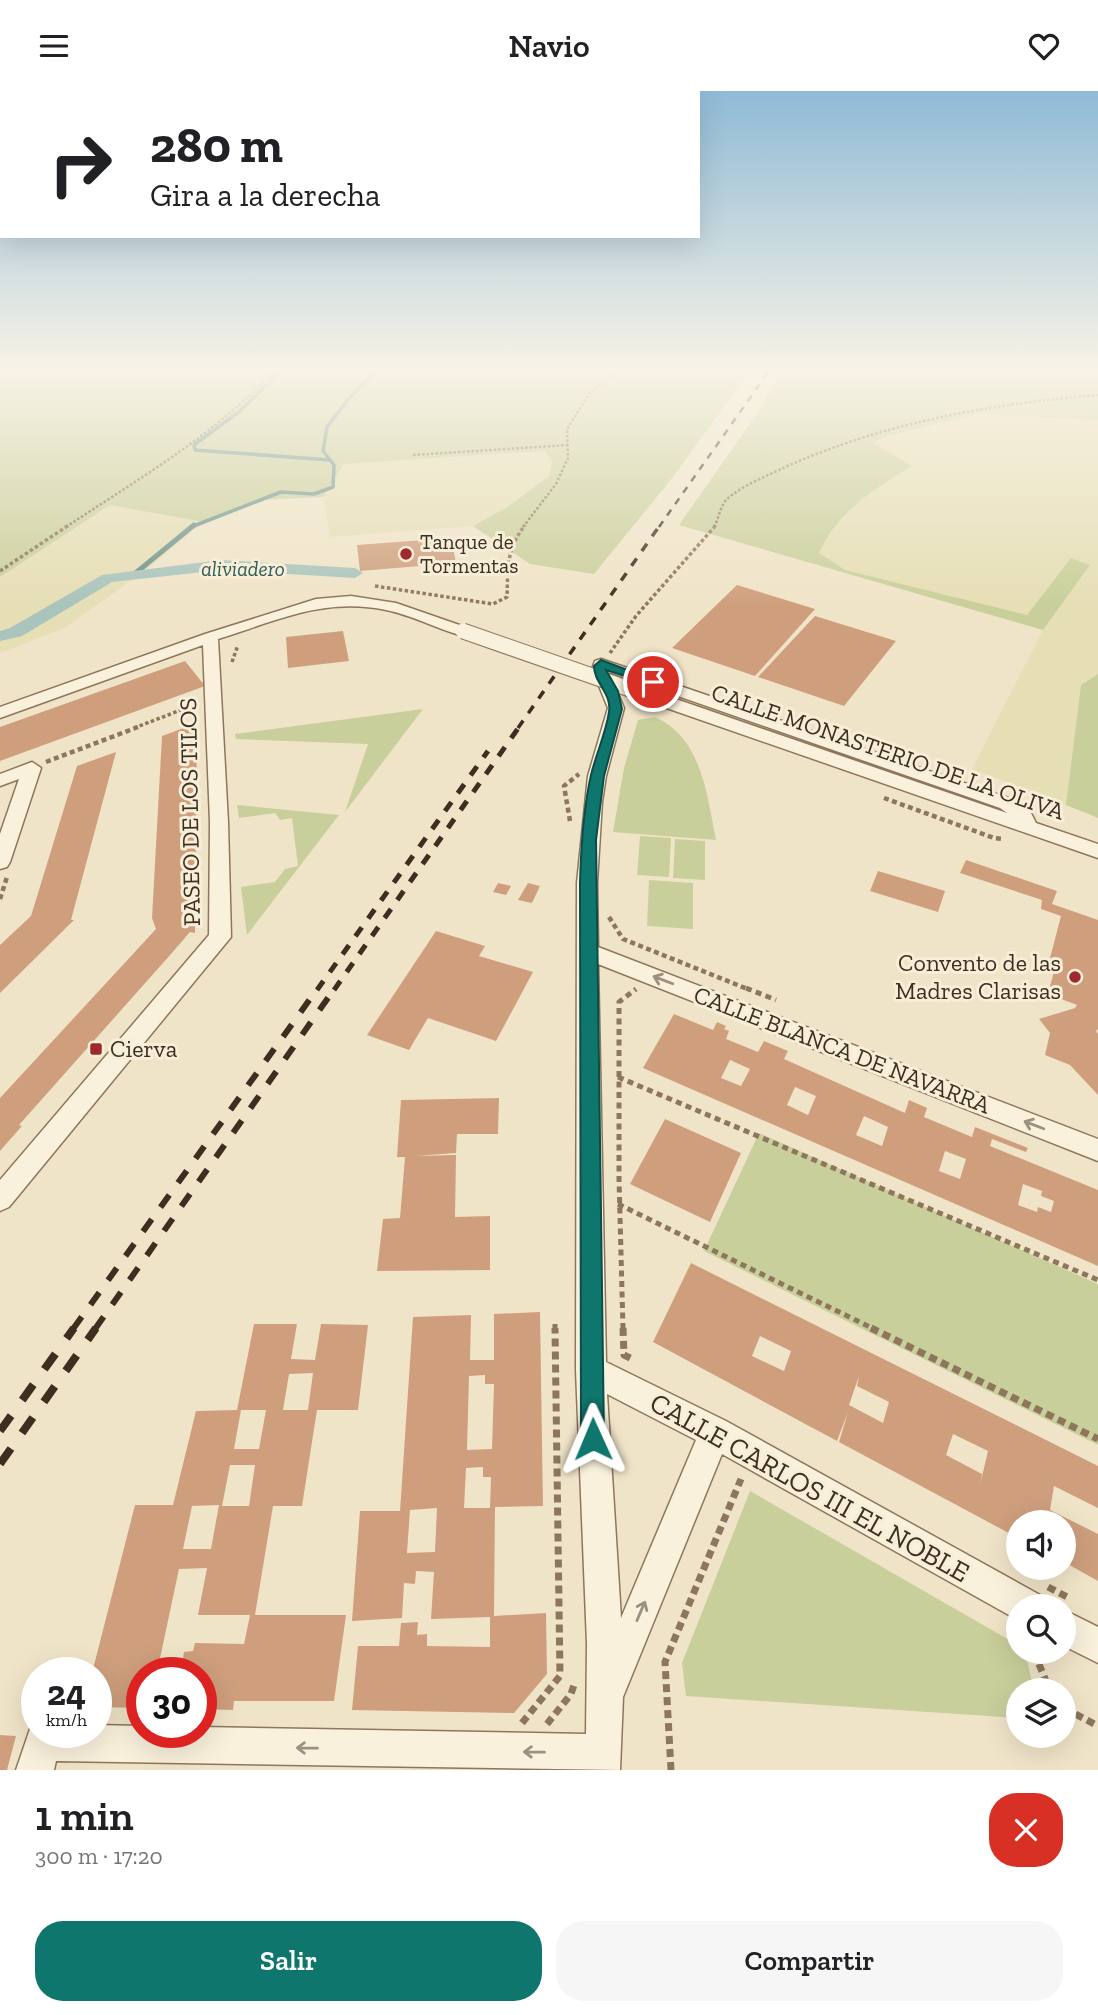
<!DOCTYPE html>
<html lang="es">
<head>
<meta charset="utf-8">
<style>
	:root { --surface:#fff; --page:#f6f6f6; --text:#202124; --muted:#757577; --accent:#0f766e }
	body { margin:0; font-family:"Zilla Slab",serif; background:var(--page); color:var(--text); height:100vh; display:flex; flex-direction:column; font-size:26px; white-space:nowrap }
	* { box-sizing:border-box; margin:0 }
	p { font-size:23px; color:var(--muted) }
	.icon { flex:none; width:38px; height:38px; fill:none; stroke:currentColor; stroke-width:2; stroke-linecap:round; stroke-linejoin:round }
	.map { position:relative; height:1679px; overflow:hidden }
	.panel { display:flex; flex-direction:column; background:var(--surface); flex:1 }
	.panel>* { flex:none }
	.hud { position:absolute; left:0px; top:0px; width:700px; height:147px; box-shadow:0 7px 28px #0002; background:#fff; color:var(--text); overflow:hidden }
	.controls { position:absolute; left:1006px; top:1419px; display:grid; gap:14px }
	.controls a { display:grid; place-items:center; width:70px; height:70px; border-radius:50%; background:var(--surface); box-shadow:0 7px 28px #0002; font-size:35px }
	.speed { position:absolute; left:21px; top:1566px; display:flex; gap:14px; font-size:35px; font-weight:700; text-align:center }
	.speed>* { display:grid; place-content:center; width:91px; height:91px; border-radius:50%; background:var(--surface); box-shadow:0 7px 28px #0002; line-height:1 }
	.speed small { font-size:18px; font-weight:400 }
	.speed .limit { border:10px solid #d22; background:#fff; color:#111 }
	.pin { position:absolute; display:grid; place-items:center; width:60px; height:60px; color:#fff; margin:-30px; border:4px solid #fff; border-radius:50%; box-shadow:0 2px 7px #0007 }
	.me { position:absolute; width:77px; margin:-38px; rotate:359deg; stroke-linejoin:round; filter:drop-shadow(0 0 5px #0008) }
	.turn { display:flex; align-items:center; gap:24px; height:147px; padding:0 35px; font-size:32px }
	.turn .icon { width:91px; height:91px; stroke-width:2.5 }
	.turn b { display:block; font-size:49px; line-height:60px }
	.round { display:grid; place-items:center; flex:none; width:74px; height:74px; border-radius:28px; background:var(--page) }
	.headline { display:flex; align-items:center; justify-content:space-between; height:119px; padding:0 35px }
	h1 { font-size:42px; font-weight:600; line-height:52px }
	.primary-button { display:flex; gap:14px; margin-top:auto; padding:14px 35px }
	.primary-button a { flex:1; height:80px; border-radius:28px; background:var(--accent); color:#fff; font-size:28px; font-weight:600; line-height:80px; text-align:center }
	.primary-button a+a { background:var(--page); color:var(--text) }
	header { display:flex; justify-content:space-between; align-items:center; height:91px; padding:0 35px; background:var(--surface); font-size:32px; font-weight:600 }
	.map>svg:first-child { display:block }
	.farmland { fill:#e6deb5 }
	.green { fill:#c9cf9b }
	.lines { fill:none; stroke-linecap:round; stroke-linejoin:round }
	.stream-far1 { stroke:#6f938a; stroke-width:3.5 }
	.stream { stroke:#6f938a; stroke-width:5 }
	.canal { fill:#a9c4bc; fill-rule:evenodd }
	.building { fill:#cf9f7d; fill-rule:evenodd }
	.street-casing { stroke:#8d765c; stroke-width:3 }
	.path-far4 { stroke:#8d765c; stroke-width:2.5; stroke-dasharray:2.5 2; stroke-linecap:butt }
	.path-far3 { stroke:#8d765c; stroke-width:3.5; stroke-dasharray:3.5 2.5; stroke-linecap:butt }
	.path-far2 { stroke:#8d765c; stroke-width:4.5; stroke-dasharray:5 3.5; stroke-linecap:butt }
	.path-far1 { stroke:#8d765c; stroke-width:5; stroke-dasharray:6 4.5; stroke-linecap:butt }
	.path { stroke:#8d765c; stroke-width:7; stroke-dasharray:8 5; stroke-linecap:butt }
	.street { fill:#faf1dc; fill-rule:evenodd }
	.rail-far4 { stroke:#3d2e20; stroke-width:2.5; stroke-dasharray:7 7; stroke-linecap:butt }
	.rail-far3 { stroke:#3d2e20; stroke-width:3.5; stroke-dasharray:9 9; stroke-linecap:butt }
	.rail-far2 { stroke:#3d2e20; stroke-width:5; stroke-dasharray:11 11; stroke-linecap:butt }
	.rail-far1 { stroke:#3d2e20; stroke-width:6; stroke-dasharray:15 15; stroke-linecap:butt }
	.rail { stroke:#3d2e20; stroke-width:8; stroke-dasharray:19 19; stroke-linecap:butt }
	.street-bridge-casing { stroke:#8d765c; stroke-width:17; stroke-linecap:butt }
	.street-bridge { stroke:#faf1dc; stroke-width:15 }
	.oneway { stroke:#9c907e }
	.route { fill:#0f766e; stroke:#0a4d48; stroke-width:2 }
	.poi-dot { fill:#9e2a2b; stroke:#f7eed8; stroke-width:2.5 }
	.labels { text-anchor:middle; stroke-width:6; stroke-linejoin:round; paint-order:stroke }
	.far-poi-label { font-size:21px; fill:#3d2e20; stroke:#f7eed8; text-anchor:start }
	.far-water-label { font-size:21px; font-style:italic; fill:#2f5d5a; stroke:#f7eed8 }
	.street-label { font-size:24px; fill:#3d2e20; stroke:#f7eed8 }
	.poi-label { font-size:24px; fill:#3d2e20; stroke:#f7eed8; text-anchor:end }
	.near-street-label { font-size:28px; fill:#3d2e20; stroke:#f7eed8 }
</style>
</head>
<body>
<header><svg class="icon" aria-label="menu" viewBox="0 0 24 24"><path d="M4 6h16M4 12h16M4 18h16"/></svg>Navio<svg class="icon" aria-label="heart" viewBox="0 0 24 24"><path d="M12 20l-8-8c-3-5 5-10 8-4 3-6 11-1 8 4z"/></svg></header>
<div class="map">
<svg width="1098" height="1679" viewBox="0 0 1098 1679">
	<rect width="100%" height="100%" fill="#f0e4c8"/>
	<!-- farmland -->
	<path class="farmland" d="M 979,323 L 1098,329 L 1098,583 L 1081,594 L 1066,714 L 972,678 L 1043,539 L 1090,474 L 1071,467 L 1027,524 L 845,479 L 819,463 L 829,440 L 864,404 L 912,375 L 872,353 L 888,345 Z
		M 546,360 L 552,371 L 550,383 L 509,415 L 473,435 L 330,446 L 323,406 L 344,373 Z
		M 110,414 L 203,431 L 149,477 L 64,537 L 0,562 L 0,486 Z"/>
	<!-- green -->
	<path class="green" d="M 0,280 L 750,280 L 673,386 L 594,483 L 530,473 L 473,435 L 509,415 L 550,384 L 552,371 L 546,360 L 344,373 L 323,406 L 261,409 L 203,431 L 110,414 L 0,486 Z
		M 782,280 L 1098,280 L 1098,329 L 979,323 L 888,345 L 873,352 L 912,375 C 874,398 838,420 819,462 L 845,479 L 1027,524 L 1071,467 L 1090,474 L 1043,539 L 679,434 L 758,321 Z
		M 1098,583 L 1098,727 L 1066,714 L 1081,594 Z
		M 423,618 L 345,721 L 368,653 L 236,648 L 235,643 Z
		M 655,626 C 702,647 707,704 716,749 L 613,741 L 624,677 L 638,629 Z
		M 237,714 L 339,724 L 247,844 L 241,796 L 275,791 L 285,778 L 298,775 L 292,727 L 280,729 L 275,722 L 239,727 Z
		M 640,745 L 671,747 L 669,786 L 637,784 Z
		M 675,748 L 705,750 L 705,789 L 673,787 Z
		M 649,789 L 693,792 L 693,838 L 647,835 Z
		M 759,1042 L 1098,1193 L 1098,1354 L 704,1160 Z
		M 750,1400 L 1018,1554 L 1018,1561 L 1023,1561 L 1027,1569 L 1034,1599 L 1018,1600 L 1018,1627 L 686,1605 L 682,1572 Z"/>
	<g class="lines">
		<!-- stream-far1 -->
		<path class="stream-far1" d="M 280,280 L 240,320 L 194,354 L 195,359 L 330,369
			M 191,436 L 281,401 L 314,403 L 333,396 L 334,374 L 323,360 L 327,336 L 351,305 L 376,280"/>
		<!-- stream -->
		<path class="stream" d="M 132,485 L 194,434"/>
		<!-- canal -->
		<path class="canal" d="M 221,469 L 355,477 L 363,482 L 355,487 L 221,479 L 112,491 L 22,545 L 0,550 L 0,540 L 10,537 L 102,484 Z"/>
	</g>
	<!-- building -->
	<path class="building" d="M 451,447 L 456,472 L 360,480 L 357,454 Z
		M 737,494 L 815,518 L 755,585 L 672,557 Z
		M 815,525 L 896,550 L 844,615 L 758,586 Z
		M 343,540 L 349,570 L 288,577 L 286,546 Z
		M 185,570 L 205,595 L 0,670 L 0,636 Z
		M 197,632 L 195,842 L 190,841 L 171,863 L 19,1034 L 22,1035 L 0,1060 L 0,1007 L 156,838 L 152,827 L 162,645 Z
		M 116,661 L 71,829 L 74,829 L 0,902 L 0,854 L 31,825 L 77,675 Z
		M 966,769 L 1057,800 L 1052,813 L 1098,829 L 1098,938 L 1096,940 L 1098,943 L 1098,1004 L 1070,974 L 1045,964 L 1050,942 L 1039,928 L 1075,917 L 1077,914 L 1048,903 L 1057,869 L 1050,867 L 1061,825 L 1041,818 L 1042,809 L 960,782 Z
		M 878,780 L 945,800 L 938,821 L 870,800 Z
		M 498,792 L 511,795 L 506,804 L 493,801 Z
		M 528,792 L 540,795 L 532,812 L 518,809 Z
		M 436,840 L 485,855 L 479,865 L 533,881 L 496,950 L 428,927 L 409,959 L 367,944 Z
		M 674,923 L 713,939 L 717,931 L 726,935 L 724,938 L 729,940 L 726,948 L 758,961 L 764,950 L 788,960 L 784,968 L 905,1022 L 909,1009 L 927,1017 L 924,1026 L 972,1046 L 975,1036 L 1028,1057 L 1026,1061 L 992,1048 L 990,1055 L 1098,1099 L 1098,1175 L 643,977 ZM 730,969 L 750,978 L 741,995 L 721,987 ZM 795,996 L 816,1005 L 808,1024 L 787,1014 ZM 864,1025 L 888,1036 L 882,1055 L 856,1044 ZM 945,1060 L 966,1068 L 960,1088 L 939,1080 ZM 1023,1093 L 1042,1100 L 1041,1105 L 1054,1110 L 1051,1121 L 1038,1116 L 1037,1121 L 1018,1114 Z
		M 499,1007 L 498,1043 L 457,1043 L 456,1062 L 415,1065 L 456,1064 L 455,1126 L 490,1125 L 490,1179 L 377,1180 L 383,1128 L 400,1127 L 405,1066 L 397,1066 L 401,1009 Z
		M 665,1028 L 741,1062 L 710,1131 L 630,1093 Z
		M 691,1172 L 1098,1375 L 1098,1417 L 1054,1395 L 1050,1419 L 1098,1443 L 1098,1490 L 1064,1471 L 1064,1432 L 1018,1432 L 1018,1447 L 839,1351 L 848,1321 L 837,1350 L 653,1251 ZM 760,1245 L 791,1260 L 784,1280 L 752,1265 ZM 859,1285 L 857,1295 L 889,1311 L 883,1332 L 849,1314 ZM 953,1343 L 988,1360 L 980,1394 L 982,1383 L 946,1364 Z
		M 540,1221 L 543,1415 L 495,1416 L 494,1525 L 546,1522 L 547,1583 L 514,1622 L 352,1619 L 358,1555 L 399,1555 L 401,1532 L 418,1531 L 417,1544 L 427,1543 L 427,1555 L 490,1556 L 490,1526 L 431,1528 L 434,1481 L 416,1480 L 415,1493 L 404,1492 L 402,1527 L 352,1530 L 360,1420 L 400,1420 L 413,1226 L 471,1224 L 470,1269 L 494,1269 L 494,1223 ZM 485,1284 L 485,1293 L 494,1293 L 492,1358 L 467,1359 L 469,1285 ZM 483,1376 L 483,1386 L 491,1386 L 490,1417 L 464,1417 L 466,1377 ZM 437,1417 L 435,1461 L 407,1462 L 410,1419 Z
		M 254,1233 L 297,1233 L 291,1268 L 315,1269 L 321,1233 L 368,1234 L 358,1319 L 317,1319 L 302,1415 L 273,1415 L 255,1524 L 346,1524 L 334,1610 L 234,1610 L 233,1619 L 201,1618 L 201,1582 L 142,1582 L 142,1617 L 96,1616 L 96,1582 L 92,1582 L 135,1414 L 173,1414 L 196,1320 L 237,1319 ZM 313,1282 L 308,1319 L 283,1319 L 289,1283 ZM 241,1319 L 266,1319 L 259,1358 L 234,1358 ZM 230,1374 L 255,1374 L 249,1415 L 222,1415 ZM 219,1414 L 211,1458 L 183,1458 L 192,1415 ZM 207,1477 L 198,1524 L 250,1524 L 244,1553 L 195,1552 L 193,1560 L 184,1561 L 182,1573 L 159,1572 L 179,1478 Z
		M 0,1644 L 16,1645 L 7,1679 L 0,1679 Z"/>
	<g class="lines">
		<defs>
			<path id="street" d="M 351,505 L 396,512 L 468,537 L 471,540 L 463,545 C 437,538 412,524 386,519 C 324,506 276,530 218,548 L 228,731 L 231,846 L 9,1116 L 0,1120 L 0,1089 L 209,844 L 210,731 L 203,554 L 0,627 L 0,616 L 205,543 L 316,508 Z
				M 601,568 L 1014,709 L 1030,720 L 1036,732 L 1098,753 L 1098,767 L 655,613 L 653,609 L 655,605 L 667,605 L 1007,722 L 1000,717 L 609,581 L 624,617 L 606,685 L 602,711 L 597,792 L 598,856 L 1098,1048 L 1098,1070 L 598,873 L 606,1271 L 726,1330 L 1040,1504 L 1045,1516 L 1018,1516 L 1018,1529 L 1016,1528 L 722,1363 L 623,1606 L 620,1679 L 56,1670 L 54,1679 L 16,1679 L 30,1638 L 37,1635 L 37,1642 L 96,1642 L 96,1634 L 142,1635 L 142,1642 L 201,1642 L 201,1636 L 586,1643 L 587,1553 L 576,1279 L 577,792 L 588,685 L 608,617 L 592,578 L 595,570 ZM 607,1303 L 696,1349 L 621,1527 Z
				M 32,671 L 41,677 L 10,771 L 7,776 L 0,778 L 0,743 L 19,688 L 0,695 L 0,683 Z
				M 1064,1519 L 1098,1536 L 1098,1572 L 1064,1555 Z"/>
		</defs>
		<!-- street casing -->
		<use href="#street" class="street-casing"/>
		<!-- path-far4 -->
		<path class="path-far4" d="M 413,364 L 568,354
			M 66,436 C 138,388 215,344 274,280
			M 523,436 L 556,393 L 568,367 L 567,338 L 589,303 L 616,280
			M 714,436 C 719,427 720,415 727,408 C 743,394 765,386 783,377 C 883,332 989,313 1098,304"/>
		<!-- path-far3 -->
		<path class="path-far3" d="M 0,480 L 69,434
			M 375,495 L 493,513 L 507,506 C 508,476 506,459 525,434
			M 610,562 L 636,525 L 716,434
			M 232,571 L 238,554
			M 134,637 L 194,614"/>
		<!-- path-far2 -->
		<path class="path-far2" d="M 46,671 L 138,636
			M 884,707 L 994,747 L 1004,748
			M 570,730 L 564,695 L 579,683
			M 0,808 L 7,786
			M 609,826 L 623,848 L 750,899"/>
		<!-- path-far1 -->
		<path class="path-far1" d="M 746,897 L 776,909
			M 618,986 L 1098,1189
			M 618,1113 L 874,1238
			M 555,1233 L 555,1238
			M 623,1238 L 619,1088 L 619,911 L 636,898"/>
		<!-- path -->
		<path class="path" d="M 623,1237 L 624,1264 L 632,1268
			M 871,1237 L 1098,1348
			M 1048,1496 L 1071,1508
			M 1034,1561 L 1050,1600
			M 1064,1617 L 1098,1635
			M 522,1632 L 560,1585 L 555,1237
			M 547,1633 L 571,1603 L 574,1594
			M 671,1679 L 665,1571 L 741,1388"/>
		<!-- street -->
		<use href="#street" class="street"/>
		<!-- rail-far4 -->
		<path class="rail-far4" d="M 659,436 L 769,280"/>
		<!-- rail-far3 -->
		<path class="rail-far3" d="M 518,637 L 660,434"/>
		<!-- rail-far2 -->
		<path class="rail-far2" d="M 317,899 L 488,660
			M 334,899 L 519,636"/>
		<!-- rail-far1 -->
		<path class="rail-far1" d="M 73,1238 L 318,897
			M 95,1238 L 335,897"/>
		<!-- rail -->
		<path class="rail" d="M 0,1340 L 74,1237
			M 0,1373 L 96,1237"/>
		<defs>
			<path id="street-bridge" d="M 463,540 L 661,609"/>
		</defs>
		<!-- street-bridge casing -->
		<use href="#street-bridge" class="street-bridge-casing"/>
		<!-- street-bridge -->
		<use href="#street-bridge" class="street-bridge"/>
	</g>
	<!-- one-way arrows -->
	<defs><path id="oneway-shaft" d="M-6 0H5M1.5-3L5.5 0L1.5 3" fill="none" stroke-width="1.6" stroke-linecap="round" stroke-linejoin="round" transform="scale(1.75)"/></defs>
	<g class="oneway">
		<use href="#oneway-shaft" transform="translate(663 889) rotate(-159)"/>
		<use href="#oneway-shaft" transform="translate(1034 1034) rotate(-159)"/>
		<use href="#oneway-shaft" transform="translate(641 1520) rotate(-67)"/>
		<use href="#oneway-shaft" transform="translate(307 1657) rotate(-179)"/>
		<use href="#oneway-shaft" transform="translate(534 1661) rotate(-179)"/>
	</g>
	<!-- sky -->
	<linearGradient id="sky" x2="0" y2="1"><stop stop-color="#8fbad6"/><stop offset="0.54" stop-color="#f8f3e6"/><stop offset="1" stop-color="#f8f3e6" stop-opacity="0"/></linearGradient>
	<rect width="1098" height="515" fill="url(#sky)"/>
	<!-- route -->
	<path class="route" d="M 601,569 L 659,591 L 653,594 L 606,579 L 618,600 L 622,618 L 604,685 L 596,749 L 604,1348 L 601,1356 L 593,1359 L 584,1356 L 581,1348 L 580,792 C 581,756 583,719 591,684 C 596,663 606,642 609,621 C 612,602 594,592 594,575 Z"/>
	<!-- markers -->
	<g class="poi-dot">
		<circle cx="406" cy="463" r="7"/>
		<circle cx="1075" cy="886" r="7"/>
		<rect x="89" y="951" width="14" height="14" rx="3.5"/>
	</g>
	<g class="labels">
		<!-- far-poi labels -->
		<g class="far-poi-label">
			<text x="420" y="458">Tanque de<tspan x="420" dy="24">Tormentas</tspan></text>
		</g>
		<!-- far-water labels -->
		<g class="far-water-label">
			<text x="243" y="485">aliviadero</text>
		</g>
		<!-- street labels -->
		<g class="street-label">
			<text transform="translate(888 661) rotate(19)" y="8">CALLE MONASTERIO DE LA OLIVA</text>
			<text transform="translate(190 721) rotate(-91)" y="8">PASEO DE LOS TILOS</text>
			<text transform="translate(842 959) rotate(21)" y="8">CALLE BLANCA DE NAVARRA</text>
		</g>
		<!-- poi labels -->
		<g class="poi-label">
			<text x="1061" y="880">Convento de las<tspan x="1061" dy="28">Madres Clarisas</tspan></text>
			<text x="110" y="966" text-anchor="start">Cierva</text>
		</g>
		<!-- near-street labels -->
		<g class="near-street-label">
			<text transform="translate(810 1396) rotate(29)" y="10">CALLE CARLOS III EL NOBLE</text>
		</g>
	</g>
</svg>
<div class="controls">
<a><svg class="icon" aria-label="sound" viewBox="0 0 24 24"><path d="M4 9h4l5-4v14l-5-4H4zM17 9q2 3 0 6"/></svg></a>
<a><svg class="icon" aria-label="search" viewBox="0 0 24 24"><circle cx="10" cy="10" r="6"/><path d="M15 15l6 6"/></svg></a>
<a><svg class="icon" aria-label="layers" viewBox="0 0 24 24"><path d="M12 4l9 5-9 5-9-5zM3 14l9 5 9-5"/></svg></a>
</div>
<div class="speed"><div>24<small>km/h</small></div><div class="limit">30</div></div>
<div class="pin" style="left:653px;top:591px;background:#d93025"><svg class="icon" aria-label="arrive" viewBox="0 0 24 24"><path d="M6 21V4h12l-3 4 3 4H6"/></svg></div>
<svg class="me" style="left:593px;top:1348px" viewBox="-20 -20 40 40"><path d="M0-17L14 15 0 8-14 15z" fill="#0f766e" stroke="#fff" stroke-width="4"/></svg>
<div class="hud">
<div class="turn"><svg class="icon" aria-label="right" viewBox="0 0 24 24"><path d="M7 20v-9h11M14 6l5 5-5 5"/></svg><div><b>280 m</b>Gira a la derecha</div></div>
</div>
</div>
<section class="panel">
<div class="headline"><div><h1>1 min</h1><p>300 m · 17:20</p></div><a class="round" style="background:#d93025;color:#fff"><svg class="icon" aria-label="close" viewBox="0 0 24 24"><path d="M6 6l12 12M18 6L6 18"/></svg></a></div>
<div class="primary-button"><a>Salir</a><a>Compartir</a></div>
</section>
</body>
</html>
